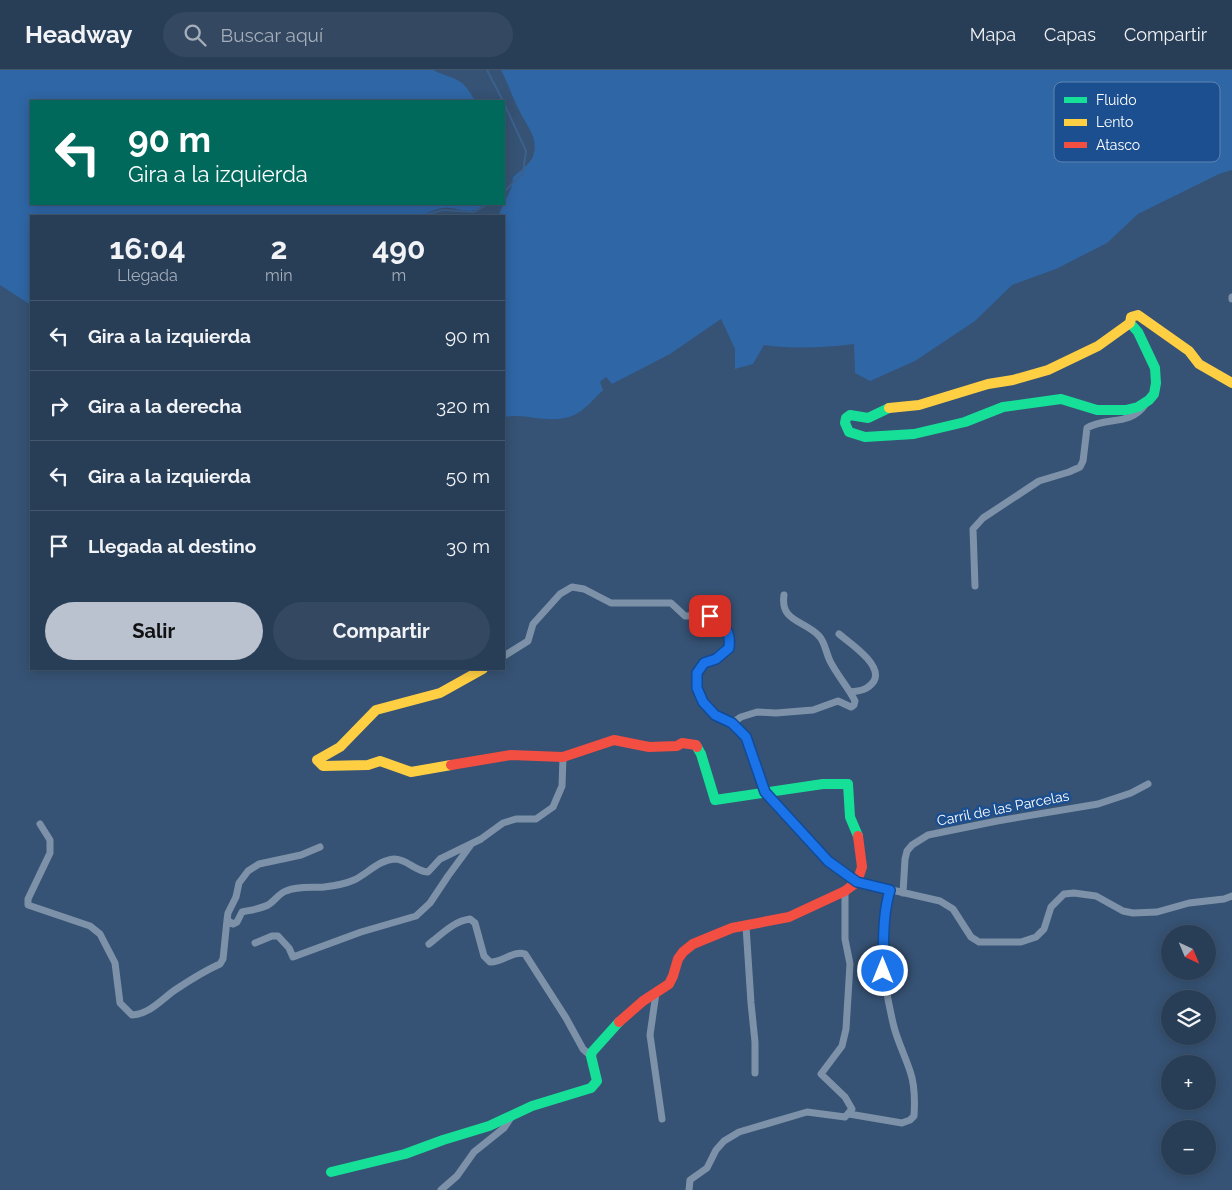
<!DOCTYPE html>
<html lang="es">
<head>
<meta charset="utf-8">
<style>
	:root { --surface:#283e57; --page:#344961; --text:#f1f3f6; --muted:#a5aeba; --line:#44576d; --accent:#b9c2ce }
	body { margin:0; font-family:Raleway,sans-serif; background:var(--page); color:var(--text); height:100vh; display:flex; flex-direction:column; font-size:19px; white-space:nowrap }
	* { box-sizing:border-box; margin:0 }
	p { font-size:16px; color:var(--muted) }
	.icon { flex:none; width:28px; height:28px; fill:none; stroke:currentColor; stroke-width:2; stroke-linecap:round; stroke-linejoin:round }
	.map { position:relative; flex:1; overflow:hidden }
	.sheet { position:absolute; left:30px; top:145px; width:475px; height:455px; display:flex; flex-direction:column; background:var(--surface); border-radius:0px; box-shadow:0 2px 12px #0003,0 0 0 1px var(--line) }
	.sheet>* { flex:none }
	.top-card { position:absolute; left:30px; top:30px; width:475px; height:105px; border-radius:0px; box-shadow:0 2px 12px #0003,0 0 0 1px var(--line); background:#00695c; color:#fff; overflow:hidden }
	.needle { width:32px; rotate:136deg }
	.tools { position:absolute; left:1161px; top:855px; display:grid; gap:10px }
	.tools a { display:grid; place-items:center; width:55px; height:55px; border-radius:50%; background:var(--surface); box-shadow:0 2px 12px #0003,0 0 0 1px var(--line); font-size:25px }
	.pin { position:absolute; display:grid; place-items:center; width:42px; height:42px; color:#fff; margin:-21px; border-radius:10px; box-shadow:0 2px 8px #0006 }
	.me { position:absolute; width:55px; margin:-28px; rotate:0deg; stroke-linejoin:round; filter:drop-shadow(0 0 4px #0008) }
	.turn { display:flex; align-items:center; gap:18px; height:105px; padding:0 15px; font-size:22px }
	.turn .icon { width:65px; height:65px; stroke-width:2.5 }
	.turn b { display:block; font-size:35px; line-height:42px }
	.eta { display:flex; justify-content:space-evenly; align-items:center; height:85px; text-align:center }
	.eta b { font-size:30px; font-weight:700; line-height:35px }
	.primary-button { display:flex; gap:10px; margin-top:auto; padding:10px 15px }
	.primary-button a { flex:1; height:58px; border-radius:30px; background:var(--accent); color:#111; font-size:20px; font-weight:700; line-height:58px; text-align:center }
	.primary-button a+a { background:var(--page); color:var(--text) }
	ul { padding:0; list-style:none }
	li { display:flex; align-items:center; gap:15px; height:70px; padding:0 15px; border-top:1px solid var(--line) }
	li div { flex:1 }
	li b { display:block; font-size:19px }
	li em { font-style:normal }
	header { display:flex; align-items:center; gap:30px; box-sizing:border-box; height:70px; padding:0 25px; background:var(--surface); border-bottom:1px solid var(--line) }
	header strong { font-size:24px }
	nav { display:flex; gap:28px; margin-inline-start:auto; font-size:18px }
	.search { width:350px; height:45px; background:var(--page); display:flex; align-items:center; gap:12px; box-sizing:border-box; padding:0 18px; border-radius:28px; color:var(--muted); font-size:19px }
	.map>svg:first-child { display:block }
	.green { fill:#2f66a5 }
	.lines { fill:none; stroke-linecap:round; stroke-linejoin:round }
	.stream { stroke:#3b618d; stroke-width:2 }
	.street { stroke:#7d92a8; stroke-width:7 }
	.fast { stroke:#16e098; stroke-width:10 }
	.slow { stroke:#ffcf43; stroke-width:10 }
	.jam { stroke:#f24e42; stroke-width:10 }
	.route-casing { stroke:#114b97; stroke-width:12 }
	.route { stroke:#1a73e8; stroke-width:9 }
	.labels { text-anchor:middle; stroke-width:5; stroke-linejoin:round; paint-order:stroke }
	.street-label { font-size:14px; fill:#fff; stroke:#1b4f8f }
	.key { fill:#1b4f8f; stroke:#5f84b1; stroke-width:1 }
	.key-label { font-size:14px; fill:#fff }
</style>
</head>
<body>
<header>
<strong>Headway</strong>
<div class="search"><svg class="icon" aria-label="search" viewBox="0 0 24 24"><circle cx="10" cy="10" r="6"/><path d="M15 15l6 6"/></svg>Buscar aquí</div>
<nav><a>Mapa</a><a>Capas</a><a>Compartir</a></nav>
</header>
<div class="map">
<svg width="1232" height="1120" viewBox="0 0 1232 1120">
	<rect width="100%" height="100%" fill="#365274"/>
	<!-- green -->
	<path class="green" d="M 0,0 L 433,0 C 456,11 462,6 475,31 L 31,31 L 31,134 L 484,134 C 471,146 465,139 450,138 C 439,137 431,141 422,146 L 31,146 L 31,235 L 0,215 Z
		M 501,0 L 1232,0 L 1232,100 L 1219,104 L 1138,144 L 1107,173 L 1056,199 L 1012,215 L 975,251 L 915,291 L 870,311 L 855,303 L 854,274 C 824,278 794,279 764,275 L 753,294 L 735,299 L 735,279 L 721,249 L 670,284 L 612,314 L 606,307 L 600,312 L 603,320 C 578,346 572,352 535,348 C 524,346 515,345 504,347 L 504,146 L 498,146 L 512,116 L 513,107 C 520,101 532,93 534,83 C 538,66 525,54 519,40 C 512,27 508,13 501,0 Z"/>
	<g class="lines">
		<!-- stream -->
		<path class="stream" d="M 487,0 L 503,31
			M 504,33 L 526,81 L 523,103 L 504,122
			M 421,146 L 443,140 L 474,142 L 488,134"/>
		<!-- street -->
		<path class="street" d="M 1232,227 L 1232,229
			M 975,516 L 973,459 L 983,448 L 1039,411 L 1069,402 L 1080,397 L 1083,391 L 1087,358 C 1106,346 1129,357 1145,335
			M 839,564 C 850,573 883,595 874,611 C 868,620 860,621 850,622
			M 504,586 L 528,571 L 533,554 L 560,524 L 572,517 L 584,519 L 611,533 L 671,533 L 685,546 C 692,546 700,544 706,544 C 710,545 713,548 717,550 C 727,559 730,565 729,578 L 716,589 L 703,593 L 697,603 L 697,617 L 703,632 L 715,645 L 732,653 L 746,667 L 765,723 L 828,791 L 857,812 L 940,831 L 953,839 L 971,867 L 979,872 L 1021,872 L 1036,867 L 1044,859 L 1051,837 L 1064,824 L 1074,823 L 1096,826 L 1123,841 L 1133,843 L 1157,842 L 1189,833 L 1224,829 L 1232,826
			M 732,653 L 741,647 L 757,642 L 776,643 L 813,640 L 838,631 L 851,637 L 854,635 L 855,631 C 848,617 837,605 830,591 C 826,583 825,572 819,566 C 804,550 780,552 784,525
			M 40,754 L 50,770 L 50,783 L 28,829 L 28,835 L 90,856 L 100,864 L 115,893 L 120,933 L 132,945 C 150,944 162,929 175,920 C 190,910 204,901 220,894 L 223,889 L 227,850
			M 320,777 L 301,785 L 259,794 L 248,801 L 239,813 L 236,827 L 228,843 L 227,850 L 233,854 L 237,852 L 242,842 C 251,840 260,839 268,835 C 275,831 279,823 286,821 C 297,816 312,818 324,817 C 333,816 345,814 354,810 C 367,804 379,790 394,789 C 408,789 414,801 428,802 L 440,789 L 481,769 L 503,753 L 516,749 L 536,749 L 553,737 L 562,716 L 563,687
			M 903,823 L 905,789 L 907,781 L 912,775 L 928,765 L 997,751 L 1098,734 L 1131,723 L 1148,714
			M 746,856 L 751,933 L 755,972 L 755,1003
			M 255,873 L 272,866 L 278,866 L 289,878 L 293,887 L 361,862 L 416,846 L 430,833 L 448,806 L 470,776
			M 429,874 C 442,864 454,851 470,849 L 475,853 L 484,886 L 490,892 C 502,893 513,880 525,884 L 566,948 L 583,979 L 591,986
			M 656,923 L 650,965 L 662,1049
			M 849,1044 L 902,1053 L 910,1050 L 914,1046 C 915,1031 915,1015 910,1001 C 905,986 898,972 894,957 C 883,912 877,866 890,820
			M 441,1120 L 457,1106 L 474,1082 L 504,1058 L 512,1046
			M 689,1120 L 690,1110 L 707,1098 L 716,1080 L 724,1071 L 739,1062 L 807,1042 L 845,1047 L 852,1039 L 845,1027 L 821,1004 L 842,976 L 846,959 L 850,894 L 845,869 L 845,821"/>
		<!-- fast -->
		<path class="fast" d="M 889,338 L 868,348 L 850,345 L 846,348 L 845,353 L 849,362 L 865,367 L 914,364 L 965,352 L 1003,337 L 1061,329 L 1097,340 L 1126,340 L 1138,337 L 1149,330 L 1154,324 L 1156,313 L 1155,298 L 1138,262 L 1130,253
			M 697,677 L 701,684 L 715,730 L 823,714 L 848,714 L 850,747 L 858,766
			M 331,1102 L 405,1084 L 443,1070 L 489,1056 L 532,1036 L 591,1018 L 597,1011 L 591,986 L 592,982 L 619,952"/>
		<!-- slow -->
		<path class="slow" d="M 889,338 L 919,335 L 988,314 L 1013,310 L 1048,300 L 1098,276 L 1130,253 L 1131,247 L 1138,245 L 1189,281 L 1199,294 L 1232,313
			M 451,695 L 411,702 L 380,691 L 368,695 L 323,696 L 317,690 L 340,677 L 376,640 L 440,623 L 483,599"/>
		<!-- jam -->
		<path class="jam" d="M 451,695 L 511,685 L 563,687 L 614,670 L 649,677 L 677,676 L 682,673 L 696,675 L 697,677
			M 619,952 L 643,931 L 669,914 L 673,906 L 678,889 L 683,882 L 693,874 L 732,858 L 789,847 L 845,821 L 857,812 L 862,797 L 858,766"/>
	</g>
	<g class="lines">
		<defs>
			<path id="route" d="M 710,546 C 724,556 731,559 729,578 L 716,589 L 704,593 L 697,603 L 697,618 L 703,632 L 715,645 L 732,653 L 746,667 L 765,722 L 828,791 L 857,812 L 890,820 C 882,847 884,873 883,901"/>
		</defs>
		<!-- route casing -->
		<use href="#route" class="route-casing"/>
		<!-- route -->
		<use href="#route" class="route"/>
	</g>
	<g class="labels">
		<!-- street labels -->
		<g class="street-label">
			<text transform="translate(1003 738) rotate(-11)" y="5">Carril de las Parcelas</text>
		</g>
	</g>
	<!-- legend -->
	<rect x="1054" y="12" width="166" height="80" rx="8" class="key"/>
	<rect x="1064" y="27" width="23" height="6" fill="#16e098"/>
	<rect x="1064" y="49" width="23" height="7" fill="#ffcf43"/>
	<rect x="1064" y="72" width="23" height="6" fill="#f24e42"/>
	<g class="key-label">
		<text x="1096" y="35">Fluido</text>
		<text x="1096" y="57">Lento</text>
		<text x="1096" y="80">Atasco</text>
	</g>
</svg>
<div class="tools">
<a><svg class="needle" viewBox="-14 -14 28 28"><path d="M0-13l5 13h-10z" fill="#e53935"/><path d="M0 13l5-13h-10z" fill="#a5aeba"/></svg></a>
<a><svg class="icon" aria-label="layers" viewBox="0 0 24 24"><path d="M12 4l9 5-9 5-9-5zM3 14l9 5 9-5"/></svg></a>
<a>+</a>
<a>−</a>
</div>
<div class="pin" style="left:710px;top:546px;background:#d93025"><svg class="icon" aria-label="arrive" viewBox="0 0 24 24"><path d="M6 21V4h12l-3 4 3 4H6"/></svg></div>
<svg class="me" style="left:883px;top:901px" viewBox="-20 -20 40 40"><circle r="17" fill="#1a73e8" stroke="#fff" stroke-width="3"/><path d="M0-11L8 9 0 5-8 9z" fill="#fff"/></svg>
<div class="top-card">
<div class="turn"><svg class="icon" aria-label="left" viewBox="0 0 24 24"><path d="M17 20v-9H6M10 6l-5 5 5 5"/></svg><div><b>90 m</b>Gira a la izquierda</div></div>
</div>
<section class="sheet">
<div class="eta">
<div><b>16:04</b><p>Llegada</p></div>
<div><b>2</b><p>min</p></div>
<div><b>490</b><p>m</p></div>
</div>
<ul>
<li><svg class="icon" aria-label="left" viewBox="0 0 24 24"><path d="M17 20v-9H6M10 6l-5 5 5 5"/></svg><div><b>Gira a la izquierda</b></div><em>90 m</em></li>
<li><svg class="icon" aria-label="right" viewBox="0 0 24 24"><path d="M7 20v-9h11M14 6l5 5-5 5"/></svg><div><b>Gira a la derecha</b></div><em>320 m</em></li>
<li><svg class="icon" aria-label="left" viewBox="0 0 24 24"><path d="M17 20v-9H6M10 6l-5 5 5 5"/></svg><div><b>Gira a la izquierda</b></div><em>50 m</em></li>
<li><svg class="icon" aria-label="arrive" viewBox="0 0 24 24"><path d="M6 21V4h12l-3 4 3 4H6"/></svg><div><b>Llegada al destino</b></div><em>30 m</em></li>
</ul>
<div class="primary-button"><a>Salir</a><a>Compartir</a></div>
</section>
</div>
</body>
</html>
